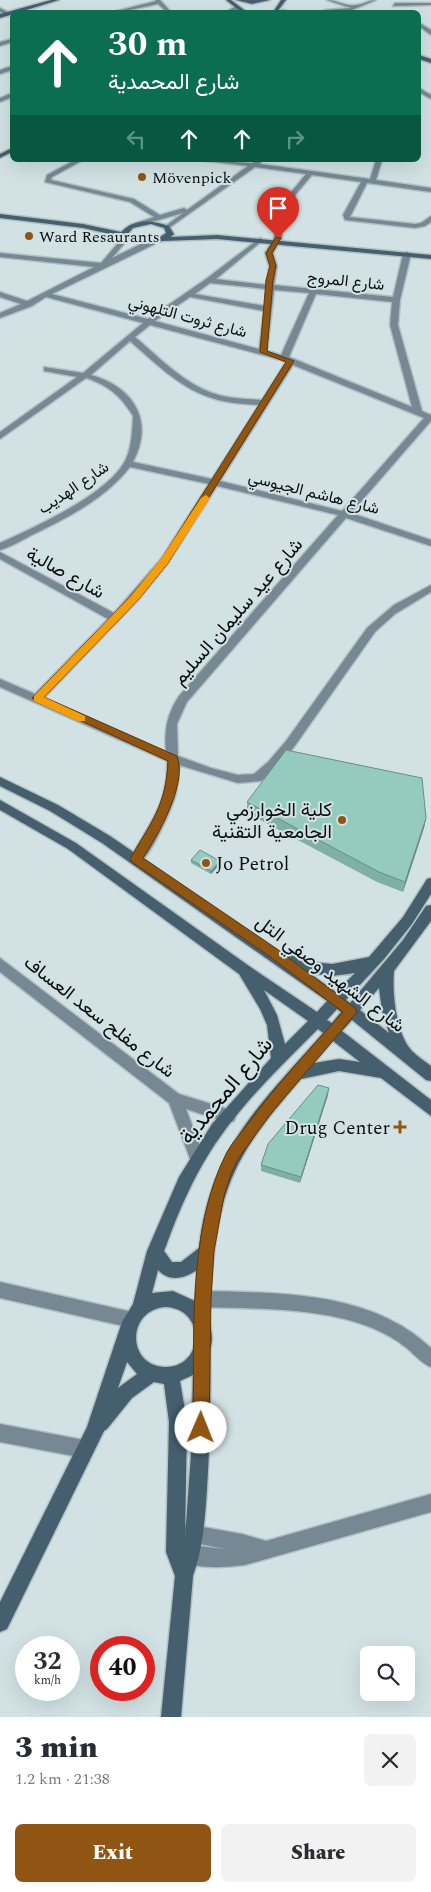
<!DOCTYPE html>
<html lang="en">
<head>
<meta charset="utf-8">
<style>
	:root { --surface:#fff; --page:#f2f2f3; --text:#2b2b33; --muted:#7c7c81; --accent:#905513 }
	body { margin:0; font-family:Spectral,Vazirmatn,serif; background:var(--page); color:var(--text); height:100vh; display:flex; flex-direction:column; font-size:19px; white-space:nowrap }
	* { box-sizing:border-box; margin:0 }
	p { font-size:16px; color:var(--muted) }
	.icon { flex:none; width:28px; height:28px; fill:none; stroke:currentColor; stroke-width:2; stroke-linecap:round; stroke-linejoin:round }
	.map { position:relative; height:1717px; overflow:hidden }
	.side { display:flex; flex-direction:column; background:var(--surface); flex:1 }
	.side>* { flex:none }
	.top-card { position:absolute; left:10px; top:10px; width:411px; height:152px; border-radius:8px; box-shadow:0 5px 20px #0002; background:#0b6e4f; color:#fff; overflow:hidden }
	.fabs { position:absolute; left:360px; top:1646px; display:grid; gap:10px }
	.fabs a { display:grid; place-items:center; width:55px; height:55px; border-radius:8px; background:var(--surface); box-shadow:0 5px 20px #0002; font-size:25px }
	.speed { position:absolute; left:15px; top:1636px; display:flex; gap:10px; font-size:25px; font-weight:700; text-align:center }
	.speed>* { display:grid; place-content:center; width:65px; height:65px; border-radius:50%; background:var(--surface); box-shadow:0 5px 20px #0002; line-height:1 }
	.speed small { font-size:12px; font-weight:400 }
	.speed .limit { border:8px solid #d22; background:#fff; color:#111 }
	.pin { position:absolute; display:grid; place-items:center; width:42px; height:42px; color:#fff; margin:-51px -21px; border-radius:50% 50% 50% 0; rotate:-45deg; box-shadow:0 0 5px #0007 }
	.pin .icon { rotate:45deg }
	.me { position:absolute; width:55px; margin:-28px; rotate:1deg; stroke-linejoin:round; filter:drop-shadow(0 0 4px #0008) }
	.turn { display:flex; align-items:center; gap:18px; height:105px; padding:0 15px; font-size:22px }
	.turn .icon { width:65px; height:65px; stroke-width:2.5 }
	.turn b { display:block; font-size:35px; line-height:42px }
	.lanes { display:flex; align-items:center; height:48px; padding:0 15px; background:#0003; justify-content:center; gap:25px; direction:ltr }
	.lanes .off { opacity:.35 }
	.round { display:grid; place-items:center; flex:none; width:52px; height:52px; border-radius:8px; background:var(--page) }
	.overview { display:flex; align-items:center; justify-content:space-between; height:85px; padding:0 15px }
	h1 { font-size:30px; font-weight:800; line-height:38px }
	.button { display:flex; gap:10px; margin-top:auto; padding:10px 15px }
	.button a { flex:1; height:58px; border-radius:8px; background:var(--accent); color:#fff; font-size:20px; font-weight:800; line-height:58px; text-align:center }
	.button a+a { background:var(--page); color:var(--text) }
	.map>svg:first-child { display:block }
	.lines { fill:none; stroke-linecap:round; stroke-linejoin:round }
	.street-casing { stroke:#b2c0c2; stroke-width:3 }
	.secondary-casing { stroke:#b2c0c2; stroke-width:3 }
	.street { fill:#768893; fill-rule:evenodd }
	.secondary { fill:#455f6f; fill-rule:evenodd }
	.wall { fill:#80afa3 }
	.shaded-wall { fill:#688e85 }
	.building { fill:#95cbbe; stroke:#688e85 }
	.route { fill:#905513; stroke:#5e370c }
	.slow { fill:#f59e0b }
	.poi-dot { fill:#905513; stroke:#d2e2e4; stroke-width:2 }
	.labels { text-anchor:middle; stroke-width:4; stroke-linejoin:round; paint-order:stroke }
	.far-poi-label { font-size:16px; fill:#0a0f10; stroke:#d2e2e4; text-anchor:start }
	.far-street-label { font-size:16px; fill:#0a0f10; stroke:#d2e2e4 }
	.street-label { font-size:19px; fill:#0a0f10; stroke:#d2e2e4 }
	.poi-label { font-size:19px; fill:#0a0f10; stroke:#d2e2e4; text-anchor:end }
	.near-street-label { font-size:22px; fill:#0a0f10; stroke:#d2e2e4 }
</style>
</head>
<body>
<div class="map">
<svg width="431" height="1717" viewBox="0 0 431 1717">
	<rect width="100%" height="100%" fill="#d2e2e4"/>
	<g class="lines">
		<defs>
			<path id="street" d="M 155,0 L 160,0 L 171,12 L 167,12 L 158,4 L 120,12 L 113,12 L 156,1 Z
				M 327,0 C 336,0 347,7 356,5 C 363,5 369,0 376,0 L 347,12 L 323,12 L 325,10 L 351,8 Z
				M 395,3 L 431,3 L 431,5 L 393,6 Z
				M 237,6 L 239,9 L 231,12 L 225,12 Z
				M 0,8 L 10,13 L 11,14 L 8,16 L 0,12 Z
				M 283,10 L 291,12 L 281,12 Z
				M 419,23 L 431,30 L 431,35 L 419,26 Z
				M 12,39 L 12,42 L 0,46 L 0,42 Z
				M 12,66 L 12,70 L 0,74 L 0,70 Z
				M 419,88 L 431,95 L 431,99 L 419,92 Z
				M 12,93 L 12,97 L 0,102 L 0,98 Z
				M 75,160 L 83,160 L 52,177 L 51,180 L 134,199 L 160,215 L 184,208 L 187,210 L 248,166 L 198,160 L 252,163 L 258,160 L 261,162 L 260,164 L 370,179 L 376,160 L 382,160 L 376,180 L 431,188 L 431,192 L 367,183 L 350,217 L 415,224 L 421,223 L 431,216 L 431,222 L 425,226 L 415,228 L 345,220 L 343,215 L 361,182 L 312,175 L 279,214 L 275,214 L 275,212 L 306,174 L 255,167 L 169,228 L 164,227 L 183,213 L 141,225 L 139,224 L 139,222 L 154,217 L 130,202 L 45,182 L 47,175 Z
				M 276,225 L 281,226 L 282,238 L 273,253 L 277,266 L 274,285 L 393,297 L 403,254 L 407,252 L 411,254 L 400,300 L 398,325 L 422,411 L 431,415 L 431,421 L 351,513 L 431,540 L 431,546 L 346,518 L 187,702 L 177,724 L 178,756 L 211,768 L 238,775 L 254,774 L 268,762 L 286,741 L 367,628 L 394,605 L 431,585 L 431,592 L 395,614 L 375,632 L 294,747 L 276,768 L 261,781 L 238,783 L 179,765 C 179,775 178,784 176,793 C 173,807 150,857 139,863 C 136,865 135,863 132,862 L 130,859 C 149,823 168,806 167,761 L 0,687 L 0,679 L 35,694 L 108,619 L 0,559 L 0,552 L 114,613 L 161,559 L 209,484 L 130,467 C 105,499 67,518 32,535 C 22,540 11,547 0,550 L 0,543 C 35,527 107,495 125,461 C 132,447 132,431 133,416 C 121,396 108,385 86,378 L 0,439 L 0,432 L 77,377 L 44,371 L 44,367 L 83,373 L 143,323 L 46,297 L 32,306 L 0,318 L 0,313 L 21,304 L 0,297 L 0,292 L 27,301 L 94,267 L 0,257 L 0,253 L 101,263 L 124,236 L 130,237 L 112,258 L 149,240 L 155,240 L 155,244 L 52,294 L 148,319 L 206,279 L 260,238 L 262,239 L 262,241 L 216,279 L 267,285 L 269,266 L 265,253 L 274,238 ZM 210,283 L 267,289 L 265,306 L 195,294 ZM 274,290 L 309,293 L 281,355 L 267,351 ZM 316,294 L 392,302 L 390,325 L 412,407 L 289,357 ZM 190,297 L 264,311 L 259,349 L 155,321 ZM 150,325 L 281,360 L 286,362 L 262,400 C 248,399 233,399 219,395 C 187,387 160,358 135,337 ZM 130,341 C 154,362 179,387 209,397 C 225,403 242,404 259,405 L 212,479 L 133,462 C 155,420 133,387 91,375 ZM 293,365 L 424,418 L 342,511 L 220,481 ZM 217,486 L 338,515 L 179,696 C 167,714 164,730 166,752 L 44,698 L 138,600 L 168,563 Z
				M 0,958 L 179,1094 L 234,1111 L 236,1116 L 234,1121 L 229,1123 L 186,1109 L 205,1159 L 202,1164 L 197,1166 L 192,1164 L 169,1103 L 0,972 Z
				M 0,1282 L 132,1312 L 138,1314 L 140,1320 L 138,1326 L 132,1328 L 0,1298 Z
				M 203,1291 C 281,1293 370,1291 431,1348 L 431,1367 C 420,1363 414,1353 404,1346 C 398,1341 389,1336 381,1332 C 331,1307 258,1309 203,1307 L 197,1305 L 195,1299 L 197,1293 Z
				M 0,1424 L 84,1440 L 90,1443 L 93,1449 L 90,1455 L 84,1458 L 0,1442 Z
				M 431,1494 L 431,1512 L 245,1565 C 222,1568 197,1569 175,1560 L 173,1553 L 175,1546 L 182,1544 L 225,1549 L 179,1540 L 177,1533 L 179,1526 L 186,1524 L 242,1534 L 266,1541 Z"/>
			<path id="secondary" d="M 51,0 L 59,0 L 0,18 L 0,14 Z
				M 226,0 L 231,0 L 247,12 L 241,12 Z
				M 236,0 L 270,0 L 252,4 Z
				M 281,0 L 286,0 L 277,12 L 273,12 Z
				M 419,55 L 431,59 L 431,63 L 419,59 Z
				M 12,148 L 12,152 L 0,158 L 0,154 Z
				M 0,214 L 83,224 L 121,232 C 134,218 152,220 169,226 L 174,234 L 171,237 L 217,235 L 431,255 L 431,259 L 217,239 L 163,241 L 142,244 L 123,237 L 83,228 L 0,218 ZM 151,224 L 164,228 L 166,233 C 154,242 141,242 128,234 L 133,228 Z
				M 0,777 L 58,805 L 110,836 L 287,957 L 292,955 L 313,962 L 332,964 L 369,957 L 403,917 L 427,879 L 431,878 L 431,894 L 412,924 L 384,959 L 346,1000 L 350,1003 L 403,940 L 426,906 L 431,905 L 431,921 L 394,971 C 392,994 396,1034 412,1051 C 418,1057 425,1061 431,1066 L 431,1081 L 426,1080 L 352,1020 L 342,1031 L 431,1100 L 431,1116 L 381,1078 L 339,1071 L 301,1079 C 241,1148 219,1181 212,1274 C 211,1290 208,1308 210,1324 C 212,1334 213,1340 210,1350 C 211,1396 210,1443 207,1489 C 205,1519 203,1548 193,1576 L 181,1717 L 161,1717 L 175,1576 L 166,1552 L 169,1422 L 164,1384 L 154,1382 L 132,1398 L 107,1429 L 104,1431 L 7,1629 L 0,1632 L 0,1602 L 87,1427 L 122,1322 L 133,1304 L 147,1251 L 179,1177 L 212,1124 L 271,1058 L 267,1025 L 260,1009 L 239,974 L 68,849 L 0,810 L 0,800 L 76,843 L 249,966 L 317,1012 L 327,1001 L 102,843 L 50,811 L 0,786 ZM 309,973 L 332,976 L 355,973 L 336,992 ZM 379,988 L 382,1011 L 389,1033 L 360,1010 ZM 264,990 L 308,1021 L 285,1044 L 277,1015 ZM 337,1009 L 341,1012 L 332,1023 L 327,1020 ZM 318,1029 L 323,1033 C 261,1104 210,1148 199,1248 L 181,1262 L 172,1262 L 164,1251 L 166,1246 C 178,1213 191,1182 210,1152 C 239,1106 280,1067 318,1029 ZM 333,1041 L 360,1062 L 339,1059 L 314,1063 ZM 158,1270 C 169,1282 184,1279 197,1270 L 195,1301 L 173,1291 L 152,1293 ZM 166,1307 C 207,1309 204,1369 164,1367 C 126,1365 127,1309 166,1307 ZM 127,1362 L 137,1374 L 118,1388 ZM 193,1375 L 191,1454 L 185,1538 L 187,1422 L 180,1381 Z"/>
		</defs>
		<!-- street casing -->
		<use href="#street" class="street-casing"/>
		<!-- secondary casing -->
		<use href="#secondary" class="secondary-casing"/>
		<!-- street -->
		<use href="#street" class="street"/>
		<!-- secondary -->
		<use href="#secondary" class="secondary"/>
	</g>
	<!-- wall -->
	<path class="wall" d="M 247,802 L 426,818 L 424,828 L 403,892 L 377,882 L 247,813 Z
		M 191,860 L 220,864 L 211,874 L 191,863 Z
		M 328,1095 L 300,1183 L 261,1171 L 261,1165 Z"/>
	<!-- shaded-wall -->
	<path class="shaded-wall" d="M 426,818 L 424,828 L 403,892 L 405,882 Z
		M 220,861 L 220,864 L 211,874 L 211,871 Z
		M 329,1088 L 328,1095 L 300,1183 L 301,1177 Z"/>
	<!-- building -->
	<path class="building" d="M 286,750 L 422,778 L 426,818 L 405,882 L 379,872 L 247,802 Z
		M 200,850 L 220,861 L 211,871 L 191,860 Z
		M 318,1085 L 329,1088 L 301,1177 L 261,1165 L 268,1144 Z"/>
	<!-- route -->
	<path class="route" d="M 276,237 L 281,238 L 272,253 L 276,266 L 273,280 L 267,351 L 294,361 L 168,563 L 138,600 L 44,697 L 177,756 C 188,783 158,835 143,858 L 277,949 L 355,1008 L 357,1012 L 269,1116 L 238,1159 L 231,1174 L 224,1196 L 214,1251 L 211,1299 L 209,1428 L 207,1434 L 201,1436 L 195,1434 L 193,1428 C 195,1341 186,1232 227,1152 C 232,1143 240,1134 247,1125 C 276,1085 310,1049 343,1012 L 269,956 L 132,862 L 130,859 C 151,822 166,806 168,761 L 32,698 L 131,596 L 161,560 L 286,362 L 260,352 L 266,280 L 270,266 L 266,253 Z"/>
	<!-- slow -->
	<path class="slow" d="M 206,495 L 210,498 L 168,563 L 138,600 L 44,697 L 85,716 L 85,721 L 78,721 L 34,701 L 34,696 L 131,596 L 161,559 L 201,498 Z"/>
	<!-- markers -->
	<g class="poi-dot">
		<circle cx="142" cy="177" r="5"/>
		<circle cx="29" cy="236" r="5"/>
		<circle cx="342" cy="820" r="5"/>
		<circle cx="206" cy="863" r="5"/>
		<path d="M397.5 1119.5h5v5h5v5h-5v5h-5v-5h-5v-5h5z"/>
	</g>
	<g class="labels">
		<!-- far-poi labels -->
		<g class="far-poi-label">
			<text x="152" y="183">Mövenpick</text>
			<text x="39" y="242">Ward Resaurants</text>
		</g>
		<!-- far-street labels -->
		<g class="far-street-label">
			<text transform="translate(346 280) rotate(6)" y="6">شارع المروج</text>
			<text transform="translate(188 316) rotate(15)" y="6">شارع ثروت التلهوني</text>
			<text transform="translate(73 487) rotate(-34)" y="6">شارع الهديب</text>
			<text transform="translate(314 492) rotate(14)" y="6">شارع هاشم الجيوسي</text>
		</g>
		<!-- street labels -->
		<g class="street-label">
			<text transform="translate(66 572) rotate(29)" y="7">شارع صالية</text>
			<text transform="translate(237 611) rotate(-49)" y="7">شارع عيد سليمان السليم</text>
			<text transform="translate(331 973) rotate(37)" y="7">شارع الشهيد وصفي التل</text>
			<text transform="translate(100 1016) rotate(38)" y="7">شارع مفلح سعد العساف</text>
		</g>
		<!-- poi labels -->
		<g class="poi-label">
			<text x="332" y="816">كلية الخوارزمي<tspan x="332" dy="22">الجامعية التقنية</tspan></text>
			<text x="216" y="870" text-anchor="start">Jo Petrol</text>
			<text x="390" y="1134">Drug Center</text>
		</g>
		<!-- near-street labels -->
		<g class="near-street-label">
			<text transform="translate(225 1090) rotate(-50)" y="8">شارع المحمدية</text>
		</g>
	</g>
</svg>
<div class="fabs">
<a><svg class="icon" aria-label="search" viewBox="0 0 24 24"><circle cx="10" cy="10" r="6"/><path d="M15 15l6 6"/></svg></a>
</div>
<div class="speed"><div>32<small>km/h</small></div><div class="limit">40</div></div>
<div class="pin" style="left:278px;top:238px;background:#d93025"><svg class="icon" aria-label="arrive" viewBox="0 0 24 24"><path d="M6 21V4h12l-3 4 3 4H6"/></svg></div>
<svg class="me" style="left:201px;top:1428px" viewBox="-20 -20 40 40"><circle r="19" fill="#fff"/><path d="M0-13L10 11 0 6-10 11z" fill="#905513"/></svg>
<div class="top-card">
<div class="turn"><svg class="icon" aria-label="ahead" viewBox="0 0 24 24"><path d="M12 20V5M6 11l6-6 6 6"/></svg><div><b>30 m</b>شارع المحمدية</div></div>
<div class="lanes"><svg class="icon off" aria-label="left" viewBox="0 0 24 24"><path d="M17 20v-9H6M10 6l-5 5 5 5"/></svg><svg class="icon" aria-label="ahead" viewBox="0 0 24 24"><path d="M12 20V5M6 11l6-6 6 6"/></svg><svg class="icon" aria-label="ahead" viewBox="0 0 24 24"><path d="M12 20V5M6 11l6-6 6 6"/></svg><svg class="icon off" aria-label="right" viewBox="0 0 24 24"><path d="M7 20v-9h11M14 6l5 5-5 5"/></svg></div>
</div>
</div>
<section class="side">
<div class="overview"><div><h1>3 min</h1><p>1.2 km · 21:38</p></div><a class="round"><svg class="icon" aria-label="close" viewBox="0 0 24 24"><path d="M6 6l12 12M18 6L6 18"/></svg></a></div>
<div class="button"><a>Exit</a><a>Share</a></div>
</section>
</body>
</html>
